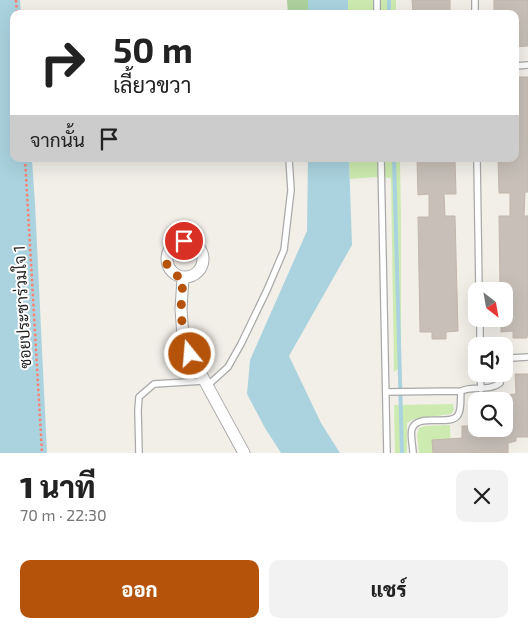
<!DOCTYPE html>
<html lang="th">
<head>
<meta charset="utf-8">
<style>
	:root { --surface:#fff; --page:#f2f2f2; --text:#222; --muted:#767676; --accent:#b45309 }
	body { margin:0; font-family:"Exo 2",Sarabun,sans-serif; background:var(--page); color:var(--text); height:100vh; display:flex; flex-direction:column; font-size:19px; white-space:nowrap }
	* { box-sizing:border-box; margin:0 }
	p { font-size:16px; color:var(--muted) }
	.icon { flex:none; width:28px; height:28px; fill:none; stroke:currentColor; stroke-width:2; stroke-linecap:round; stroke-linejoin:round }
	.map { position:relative; height:453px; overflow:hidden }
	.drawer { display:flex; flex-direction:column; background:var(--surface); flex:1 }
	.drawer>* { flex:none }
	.banner { position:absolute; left:10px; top:10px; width:509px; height:152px; border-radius:10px; box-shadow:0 5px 20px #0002; background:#fff; color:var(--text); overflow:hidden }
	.needle { width:32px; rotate:149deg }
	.controls { position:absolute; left:468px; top:282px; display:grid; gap:10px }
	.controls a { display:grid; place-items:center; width:45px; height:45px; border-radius:10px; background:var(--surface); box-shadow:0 5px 20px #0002; font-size:25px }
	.pin { position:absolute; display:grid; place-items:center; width:42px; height:42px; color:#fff; margin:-21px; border:2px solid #fff; border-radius:50%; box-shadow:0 1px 5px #0007 }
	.me { position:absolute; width:55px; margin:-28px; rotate:343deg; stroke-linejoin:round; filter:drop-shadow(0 0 4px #0008) }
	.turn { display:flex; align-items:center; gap:18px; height:105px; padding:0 20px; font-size:22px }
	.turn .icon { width:65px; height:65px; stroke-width:2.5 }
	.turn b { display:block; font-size:35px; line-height:42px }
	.then { display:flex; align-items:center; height:48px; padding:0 20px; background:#0003; gap:10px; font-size:19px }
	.round { display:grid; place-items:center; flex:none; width:52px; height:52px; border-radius:10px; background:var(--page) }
	.headline { display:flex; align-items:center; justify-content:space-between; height:85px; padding:0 20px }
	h1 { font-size:30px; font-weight:800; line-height:38px }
	.action { display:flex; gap:10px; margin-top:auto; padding:10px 20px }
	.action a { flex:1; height:58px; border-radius:10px; background:var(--accent); color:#fff; font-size:20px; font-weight:800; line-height:58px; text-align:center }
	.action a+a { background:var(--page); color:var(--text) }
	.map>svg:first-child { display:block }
	.grass { fill:#cdebb0 }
	.forest { fill:#add19e }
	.water { fill:#aad3df }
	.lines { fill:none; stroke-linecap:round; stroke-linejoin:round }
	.stream { stroke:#aad3df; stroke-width:4 }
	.building { fill:#c7bfb8; stroke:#c4b6ab }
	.service-casing { stroke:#a9a9a9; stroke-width:8 }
	.minor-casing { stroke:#a9a9a9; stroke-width:13 }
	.path { stroke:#fa8072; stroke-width:2.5; stroke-dasharray:2.5 2.5; stroke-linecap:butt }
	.service { stroke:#fff; stroke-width:5.5 }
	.minor { stroke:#fff; stroke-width:11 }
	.route { stroke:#b45309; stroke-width:9; stroke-dasharray:0 16.2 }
	.labels { text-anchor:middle; stroke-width:4; stroke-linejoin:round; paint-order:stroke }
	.street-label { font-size:16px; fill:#222; stroke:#fff }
</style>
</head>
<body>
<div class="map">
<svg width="528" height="453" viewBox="0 0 528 453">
	<rect width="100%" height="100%" fill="#f2efe9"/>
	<!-- grass -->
	<path class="grass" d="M 348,0 L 396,0 L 396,14 L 348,14 Z
		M 349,159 L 400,159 L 401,220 L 401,366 L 394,372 L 391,178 L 375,177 L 350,179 Z
		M 453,404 L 454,410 L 451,414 L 414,419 L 407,423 L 407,453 L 395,453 L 394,405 Z
		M 450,425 L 451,453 L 419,453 L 417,435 L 419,428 L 425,426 Z"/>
	<!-- forest -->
	<path class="forest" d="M 287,0 L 308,0 L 308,14 L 288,14 Z"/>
	<!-- water -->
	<path class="water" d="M 0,0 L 20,0 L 21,14 L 14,14 L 14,159 L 32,159 L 35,204 L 47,453 L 0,453 Z
		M 308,0 L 348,0 L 348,14 L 308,14 Z
		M 308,159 L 349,159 L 352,245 L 289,356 L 321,423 L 340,453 L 281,453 L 265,428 L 247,394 L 250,360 L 307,231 Z"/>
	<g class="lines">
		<!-- stream -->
		<path class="stream" d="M 389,0 L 389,14
			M 394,159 L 402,453"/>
	</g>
	<!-- building -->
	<path class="building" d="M 412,0 L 450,0 L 450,14 L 413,14 Z
		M 494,0 L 528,0 L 528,46 L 515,47 L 515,14 L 494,14 Z
		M 515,77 L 528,77 L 528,192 L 525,192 L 524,216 L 528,216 L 528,331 L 527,338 L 513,338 L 513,331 L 501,332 L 501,319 L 504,319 L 504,291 L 500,291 L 499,216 L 510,216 L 510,193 L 499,193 L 498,159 L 515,159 Z
		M 417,159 L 455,159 L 456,194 L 444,194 L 445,216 L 455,216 L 458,331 L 446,332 L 446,339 L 432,339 L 432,332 L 420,332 L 418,217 L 429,217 L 429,194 L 418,195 Z
		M 515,374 L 528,374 L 528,437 L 516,437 L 516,441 L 508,443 L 508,453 L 433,453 L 432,440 L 462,438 L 462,426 L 476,426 L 476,429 L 504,429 L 504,395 L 516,394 Z"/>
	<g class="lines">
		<defs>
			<path id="service" d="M 377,0 L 377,14
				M 475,0 L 475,14
				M 515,66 L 528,65
				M 381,159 L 387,453
				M 477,159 L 479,291
				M 480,319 L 480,346
				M 504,362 L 511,358 L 528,357
				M 480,374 L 481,389
				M 207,386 L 228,367 L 241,344 L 267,290 L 284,250 L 291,190 L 289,159
				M 386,392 L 461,391
				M 139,453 L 138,410 L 139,397 L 147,390 L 154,384 L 204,381
				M 413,453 C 413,447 410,434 412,429 C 417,412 451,427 458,415 C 462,409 460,398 461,391 C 473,385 489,392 500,383 L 501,374"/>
			<path id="minor" d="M167 259a18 18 0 1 1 36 0a18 18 0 1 1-36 0Z
				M 183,278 L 181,309 L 183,336 L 190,354 L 244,453"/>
		</defs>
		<!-- service casing -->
		<use href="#service" class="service-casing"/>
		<!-- minor casing -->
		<use href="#minor" class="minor-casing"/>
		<!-- path -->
		<path class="path" d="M 16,0 L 17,14
			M 25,159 L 42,453"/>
		<!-- service -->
		<use href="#service" class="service"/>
		<!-- minor -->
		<use href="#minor" class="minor"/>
	</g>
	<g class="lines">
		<!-- route -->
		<path class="route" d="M 184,241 C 161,246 160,272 183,278 L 181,309 L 183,336 L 190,354"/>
	</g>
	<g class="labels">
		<!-- street labels -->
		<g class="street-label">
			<text transform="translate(22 307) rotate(-93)" y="6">ซอยประชาร่วมใจ 1</text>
		</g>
	</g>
</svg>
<div class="controls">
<a><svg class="needle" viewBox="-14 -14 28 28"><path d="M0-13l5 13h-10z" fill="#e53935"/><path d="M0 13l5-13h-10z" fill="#767676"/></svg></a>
<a><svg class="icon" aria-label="sound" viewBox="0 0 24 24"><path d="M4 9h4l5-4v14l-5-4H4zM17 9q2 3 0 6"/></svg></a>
<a><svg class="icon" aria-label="search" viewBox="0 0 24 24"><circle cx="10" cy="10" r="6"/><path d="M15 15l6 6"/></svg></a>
</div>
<div class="pin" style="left:184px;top:241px;background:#d93025"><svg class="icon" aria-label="arrive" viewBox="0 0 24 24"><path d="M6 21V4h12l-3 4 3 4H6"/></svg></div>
<svg class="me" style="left:190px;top:354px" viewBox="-20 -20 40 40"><circle r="17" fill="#b45309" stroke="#fff" stroke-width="3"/><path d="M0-11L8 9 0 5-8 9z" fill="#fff"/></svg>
<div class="banner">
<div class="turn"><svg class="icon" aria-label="right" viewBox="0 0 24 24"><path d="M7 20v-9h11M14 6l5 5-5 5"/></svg><div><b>50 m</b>เลี้ยวขวา</div></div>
<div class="then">จากนั้น<svg class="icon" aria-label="arrive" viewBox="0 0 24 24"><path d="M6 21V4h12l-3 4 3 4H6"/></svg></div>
</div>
</div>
<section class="drawer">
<div class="headline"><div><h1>1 นาที</h1><p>70 m · 22:30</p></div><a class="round"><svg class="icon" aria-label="close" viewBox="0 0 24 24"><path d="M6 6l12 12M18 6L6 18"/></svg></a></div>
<div class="action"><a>ออก</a><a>แชร์</a></div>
</section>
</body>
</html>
